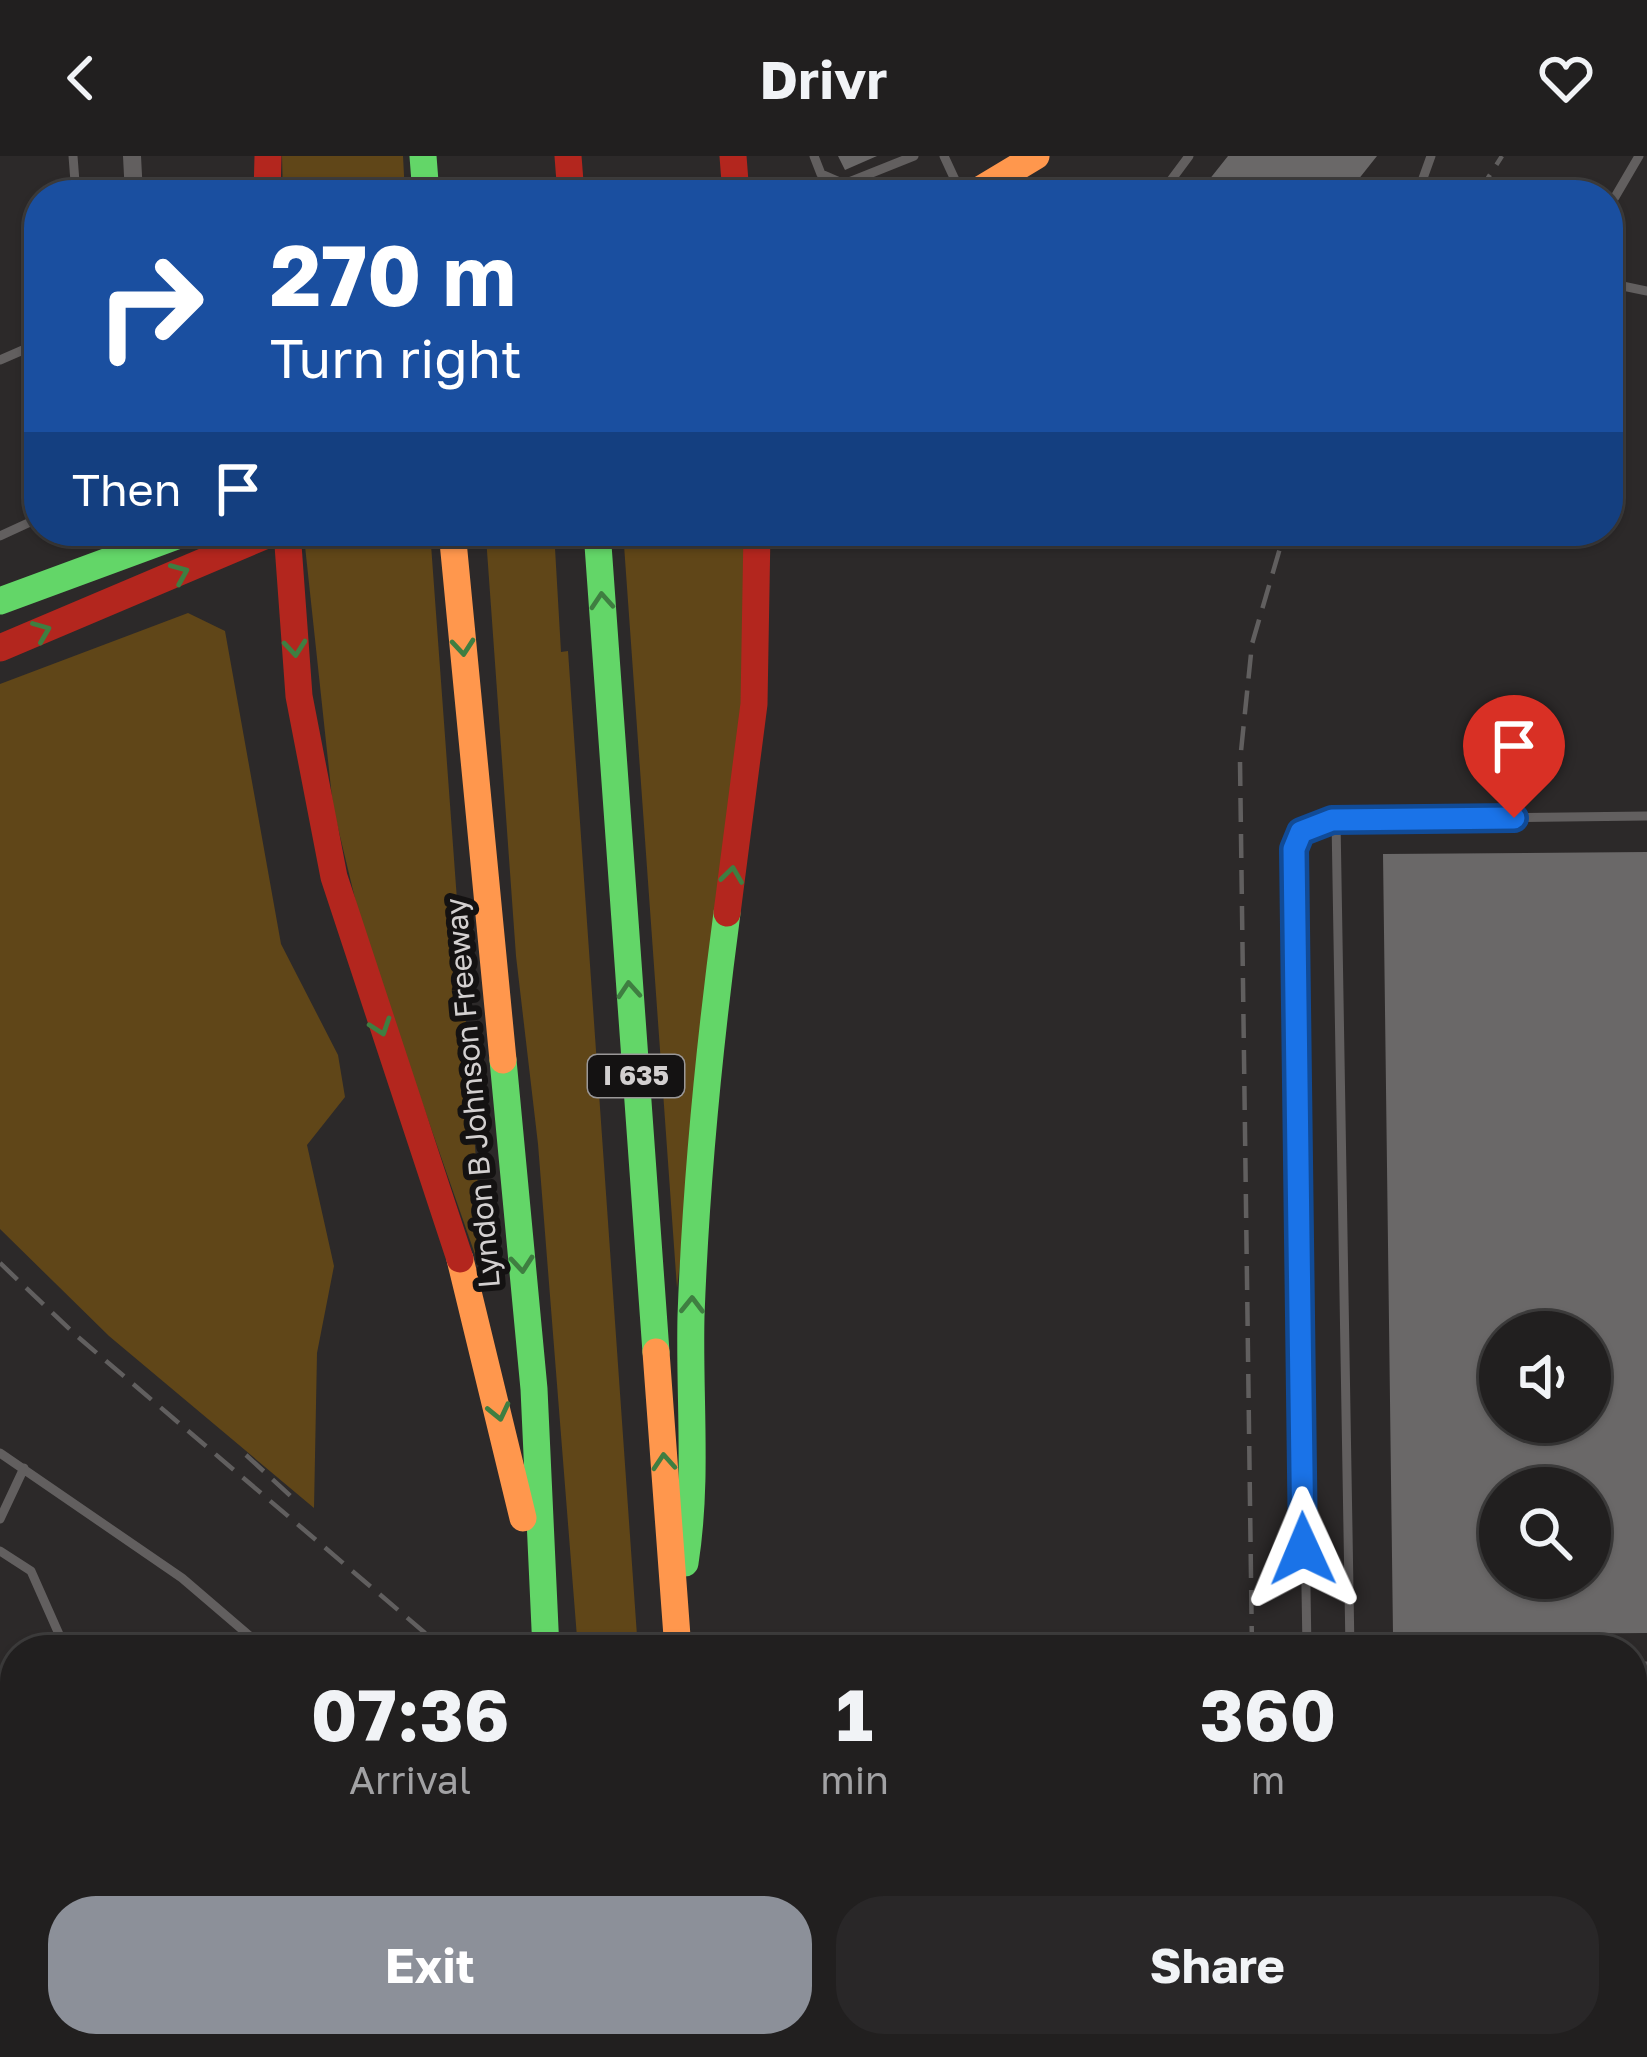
<!DOCTYPE html>
<html lang="en">
<head>
<meta charset="utf-8">
<style>
	:root { --surface:#211f1f; --page:#292728; --text:#f1f3f6; --muted:#a2a2a4; --line:#3e3d3d; --accent:#8c9099 }
	body { margin:0; font-family:"Golos Text",sans-serif; background:var(--page); color:var(--text); height:100vh; display:flex; flex-direction:column; font-size:45px; white-space:nowrap }
	* { box-sizing:border-box; margin:0 }
	p { font-size:39px; color:var(--muted) }
	.icon { flex:none; width:66px; height:66px; fill:none; stroke:currentColor; stroke-width:2; stroke-linecap:round; stroke-linejoin:round }
	.map { position:relative; flex:1; overflow:hidden }
	.details { position:absolute; left:0px; top:1479px; width:1647px; height:423px; display:flex; flex-direction:column; background:var(--surface); border-radius:48px 48px 0 0; box-shadow:0 3px 9px #0004,0 0 0 3px var(--line) }
	.details>* { flex:none }
	.banner { position:absolute; left:24px; top:24px; width:1599px; height:366px; border-radius:48px; box-shadow:0 3px 9px #0004,0 0 0 3px var(--line); background:#1a4fa0; color:#fff; overflow:hidden }
	.buttons { position:absolute; left:1479px; top:1155px; display:grid; gap:24px }
	.buttons a { display:grid; place-items:center; width:132px; height:132px; border-radius:50%; background:var(--surface); box-shadow:0 3px 9px #0004,0 0 0 3px var(--line); font-size:60px }
	.pin { position:absolute; display:grid; place-items:center; width:102px; height:102px; color:#fff; margin:-123px -51px; border-radius:50% 50% 50% 0; rotate:-45deg; box-shadow:0 0 12px #0007 }
	.pin .icon { rotate:45deg }
	.me { position:absolute; width:132px; margin:-66px; rotate:359deg; stroke-linejoin:round; filter:drop-shadow(0 0 9px #0008) }
	.turn { display:flex; align-items:center; gap:42px; height:252px; padding:0 48px; font-size:54px }
	.turn .icon { width:156px; height:156px; stroke-width:2.5 }
	.turn b { display:block; font-size:84px; line-height:102px }
	.then { display:flex; align-items:center; height:114px; padding:0 48px; background:#0003; gap:24px; font-size:45px }
	.eta { display:flex; justify-content:space-evenly; align-items:center; height:204px; text-align:center }
	.eta b { font-size:72px; font-weight:700; line-height:84px }
	.action { display:flex; gap:24px; margin-top:auto; padding:24px 48px }
	.action a { flex:1; height:138px; border-radius:48px; background:var(--accent); color:#fff; font-size:48px; font-weight:700; line-height:138px; text-align:center }
	.action a+a { background:var(--page); color:var(--text) }
	header { display:flex; justify-content:space-between; align-items:center; height:156px; padding:0 48px; background:var(--surface); font-size:54px; font-weight:700 }
	.map>svg:first-child { display:block }
	.green { fill:#604618 }
	.building { fill:#6a6868; fill-rule:evenodd }
	.lines { fill:none; stroke-linecap:round; stroke-linejoin:round }
	.lane { stroke:#625f5f; stroke-width:9 }
	.street { stroke:#625f5f; stroke-width:18 }
	.fast { stroke:#63d668; stroke-width:27 }
	.slow { stroke:#ff974d; stroke-width:27 }
	.jam { stroke:#b3261e; stroke-width:27 }
	.rail { stroke:#615f5f; stroke-width:4.5; stroke-dasharray:24 12; stroke-linecap:butt }
	.oneway { stroke:#3f7e41 }
	.route-casing { stroke:#114b97; stroke-width:30 }
	.route { stroke:#1a73e8; stroke-width:21 }
	.labels { text-anchor:middle; stroke-width:12; stroke-linejoin:round; paint-order:stroke }
	.shield { fill:#141212; stroke:#9a9797; stroke-width:3 }
	.shield-label { font-size:27px; font-weight:bold; fill:#d3d0d0 }
	.street-label { font-size:30px; fill:#d3d0d0; stroke:#141212 }
</style>
</head>
<body>
<header><svg class="icon" aria-label="back" viewBox="0 0 24 24"><path d="M15 5l-7 7 7 7"/></svg>Drivr<svg class="icon" aria-label="heart" viewBox="0 0 24 24"><path d="M12 20l-8-8c-3-5 5-10 8-4 3-6 11-1 8 4z"/></svg></header>
<div class="map">
<svg width="1647" height="1901" viewBox="0 0 1647 1901">
	<rect width="100%" height="100%" fill="#2c2929"/>
	<!-- green -->
	<path class="green" d="M 282,0 L 403,0 L 405,39 L 283,39 Z
		M 312,375 L 430,375 L 485,1127 L 364,780 L 333,651 L 305,390 Z
		M 496,375 L 554,375 L 561,496 L 568,495 L 638,1494 L 578,1494 L 538,988 L 516,800 L 486,381 L 496,380 Z
		M 623,375 L 748,375 L 749,512 L 677,1132 Z
		M 188,457 L 225,475 L 281,788 L 338,899 L 345,941 L 307,989 L 334,1110 L 317,1197 L 314,1352 L 109,1180 L 0,1073 L 0,528 Z"/>
	<!-- building -->
	<path class="building" d="M 838,0 L 877,0 L 845,14 Z
		M 1228,0 L 1377,0 L 1346,39 L 1197,39 Z
		M 1647,696 L 1647,1477 L 1393,1479 L 1383,698 ZM 1500,1176 L 1590,1176 L 1590,1266 L 1500,1266 ZM 1500,1332 L 1590,1332 L 1590,1422 L 1500,1422 Z
		M 0,1657 L 15,1692 L 15,1887 L 100,1887 L 106,1901 L 0,1901 Z
		M 1632,1686 L 1647,1686 L 1647,1901 L 1342,1901 L 1342,1887 L 1632,1887 Z"/>
	<g class="lines">
		<!-- lane -->
		<path class="lane" d="M 73,0 L 76,39
			M 814,0 L 821,18 L 844,28 L 914,0
			M 944,0 L 962,39
			M 1160,39 L 1189,0
			M 1417,39 L 1431,0
			M 1608,53 L 1639,0
			M 1608,120 L 1613,128 L 1647,135
			M 0,204 L 39,187
			M 0,380 L 39,362
			M 1336,664 L 1350,1494
			M 0,1297 L 182,1422 L 266,1494
			M 0,1363 L 24,1312
			M 0,1395 L 31,1415 L 66,1494
			M 1307,1494 L 1294,693 L 1301,676 L 1332,664 L 1647,660
			M 1632,1510 L 1647,1510
			M 0,1578 L 15,1613
			M 1632,1588 L 1647,1588
			M 134,1887 L 140,1901
			M 240,1887 L 246,1901
			M 329,1887 L 331,1901
			M 824,1887 L 841,1901
			M 1310,1887 L 1310,1901"/>
		<!-- street -->
		<path class="street" d="M 132,0 L 134,39"/>
		<!-- fast -->
		<path class="fast" d="M 423,0 L 426,39
			M 597,375 L 656,1196
			M 0,445 L 190,375
			M 503,904 L 534,1233 L 546,1494
			M 685,1407 C 698,1324 689,1243 691,1160 C 696,1024 709,892 727,757"/>
		<!-- slow -->
		<path class="slow" d="M 971,39 L 1036,0
			M 452,375 L 503,904
			M 460,1103 L 523,1362
			M 656,1196 L 678,1494"/>
		<!-- jam -->
		<path class="jam" d="M 568,0 L 571,39
			M 733,0 L 736,39
			M 267,39 L 268,0
			M 287,375 L 299,540 L 334,721 L 460,1103
			M 0,492 L 276,375
			M 727,757 L 754,548 L 757,375
			M 583,1887 L 584,1901
			M 708,1887 L 709,1901"/>
		<!-- rail -->
		<path class="rail" d="M 1477,39 L 1502,0
			M 0,1107 L 78,1181 L 445,1494
			M 246,1299 L 295,1344
			M 1252,1494 L 1240,605 L 1252,488 L 1285,375
			M 886,1887 L 903,1901
			M 912,1887 L 929,1901
			M 1259,1887 L 1260,1901"/>
	</g>
	<!-- one-way arrows -->
	<defs><path id="oneway-chevron" d="M-2-3.5L2.5 0L-2 3.5" fill="none" stroke-width="1.6" stroke-linecap="round" stroke-linejoin="round" transform="scale(3)"/></defs>
	<g class="oneway">
		<use href="#oneway-chevron" transform="translate(180 417) rotate(-23)"/>
		<use href="#oneway-chevron" transform="translate(602 445) rotate(-94)"/>
		<use href="#oneway-chevron" transform="translate(42 475) rotate(-22)"/>
		<use href="#oneway-chevron" transform="translate(463 491) rotate(85)"/>
		<use href="#oneway-chevron" transform="translate(295 492) rotate(85)"/>
		<use href="#oneway-chevron" transform="translate(732 719) rotate(-82)"/>
		<use href="#oneway-chevron" transform="translate(629 834) rotate(-94)"/>
		<use href="#oneway-chevron" transform="translate(381 871) rotate(71)"/>
		<use href="#oneway-chevron" transform="translate(522 1108) rotate(85)"/>
		<use href="#oneway-chevron" transform="translate(692 1149) rotate(-89)"/>
		<use href="#oneway-chevron" transform="translate(499 1256) rotate(77)"/>
		<use href="#oneway-chevron" transform="translate(664 1306) rotate(-94)"/>
	</g>
	<g class="lines">
		<defs>
			<path id="route" d="M 1303,1393 L 1294,693 L 1301,676 L 1332,664 L 1514,662"/>
		</defs>
		<!-- route casing -->
		<use href="#route" class="route-casing"/>
		<!-- route -->
		<use href="#route" class="route"/>
	</g>
	<g class="labels">
		<!-- shield labels -->
		<rect class="shield" x="588" y="899" width="96" height="42" rx="9"/>
		<g class="shield-label">
			<text x="636" y="929">I 635</text>
		</g>
		<!-- street labels -->
		<g class="street-label">
			<text transform="translate(473 937) rotate(-95)" y="10">Lyndon B Johnson Freeway</text>
		</g>
	</g>
</svg>
<div class="buttons">
<a><svg class="icon" aria-label="sound" viewBox="0 0 24 24"><path d="M4 9h4l5-4v14l-5-4H4zM17 9q2 3 0 6"/></svg></a>
<a><svg class="icon" aria-label="search" viewBox="0 0 24 24"><circle cx="10" cy="10" r="6"/><path d="M15 15l6 6"/></svg></a>
</div>
<div class="pin" style="left:1514px;top:662px;background:#d93025"><svg class="icon" aria-label="arrive" viewBox="0 0 24 24"><path d="M6 21V4h12l-3 4 3 4H6"/></svg></div>
<svg class="me" style="left:1303px;top:1393px" viewBox="-20 -20 40 40"><path d="M0-17L14 15 0 8-14 15z" fill="#1a73e8" stroke="#fff" stroke-width="4"/></svg>
<div class="banner">
<div class="turn"><svg class="icon" aria-label="right" viewBox="0 0 24 24"><path d="M7 20v-9h11M14 6l5 5-5 5"/></svg><div><b>270 m</b>Turn right</div></div>
<div class="then">Then<svg class="icon" aria-label="arrive" viewBox="0 0 24 24"><path d="M6 21V4h12l-3 4 3 4H6"/></svg></div>
</div>
<section class="details">
<div class="eta">
<div><b>07:36</b><p>Arrival</p></div>
<div><b>1</b><p>min</p></div>
<div><b>360</b><p>m</p></div>
</div>
<div class="action"><a>Exit</a><a>Share</a></div>
</section>
</div>
</body>
</html>
